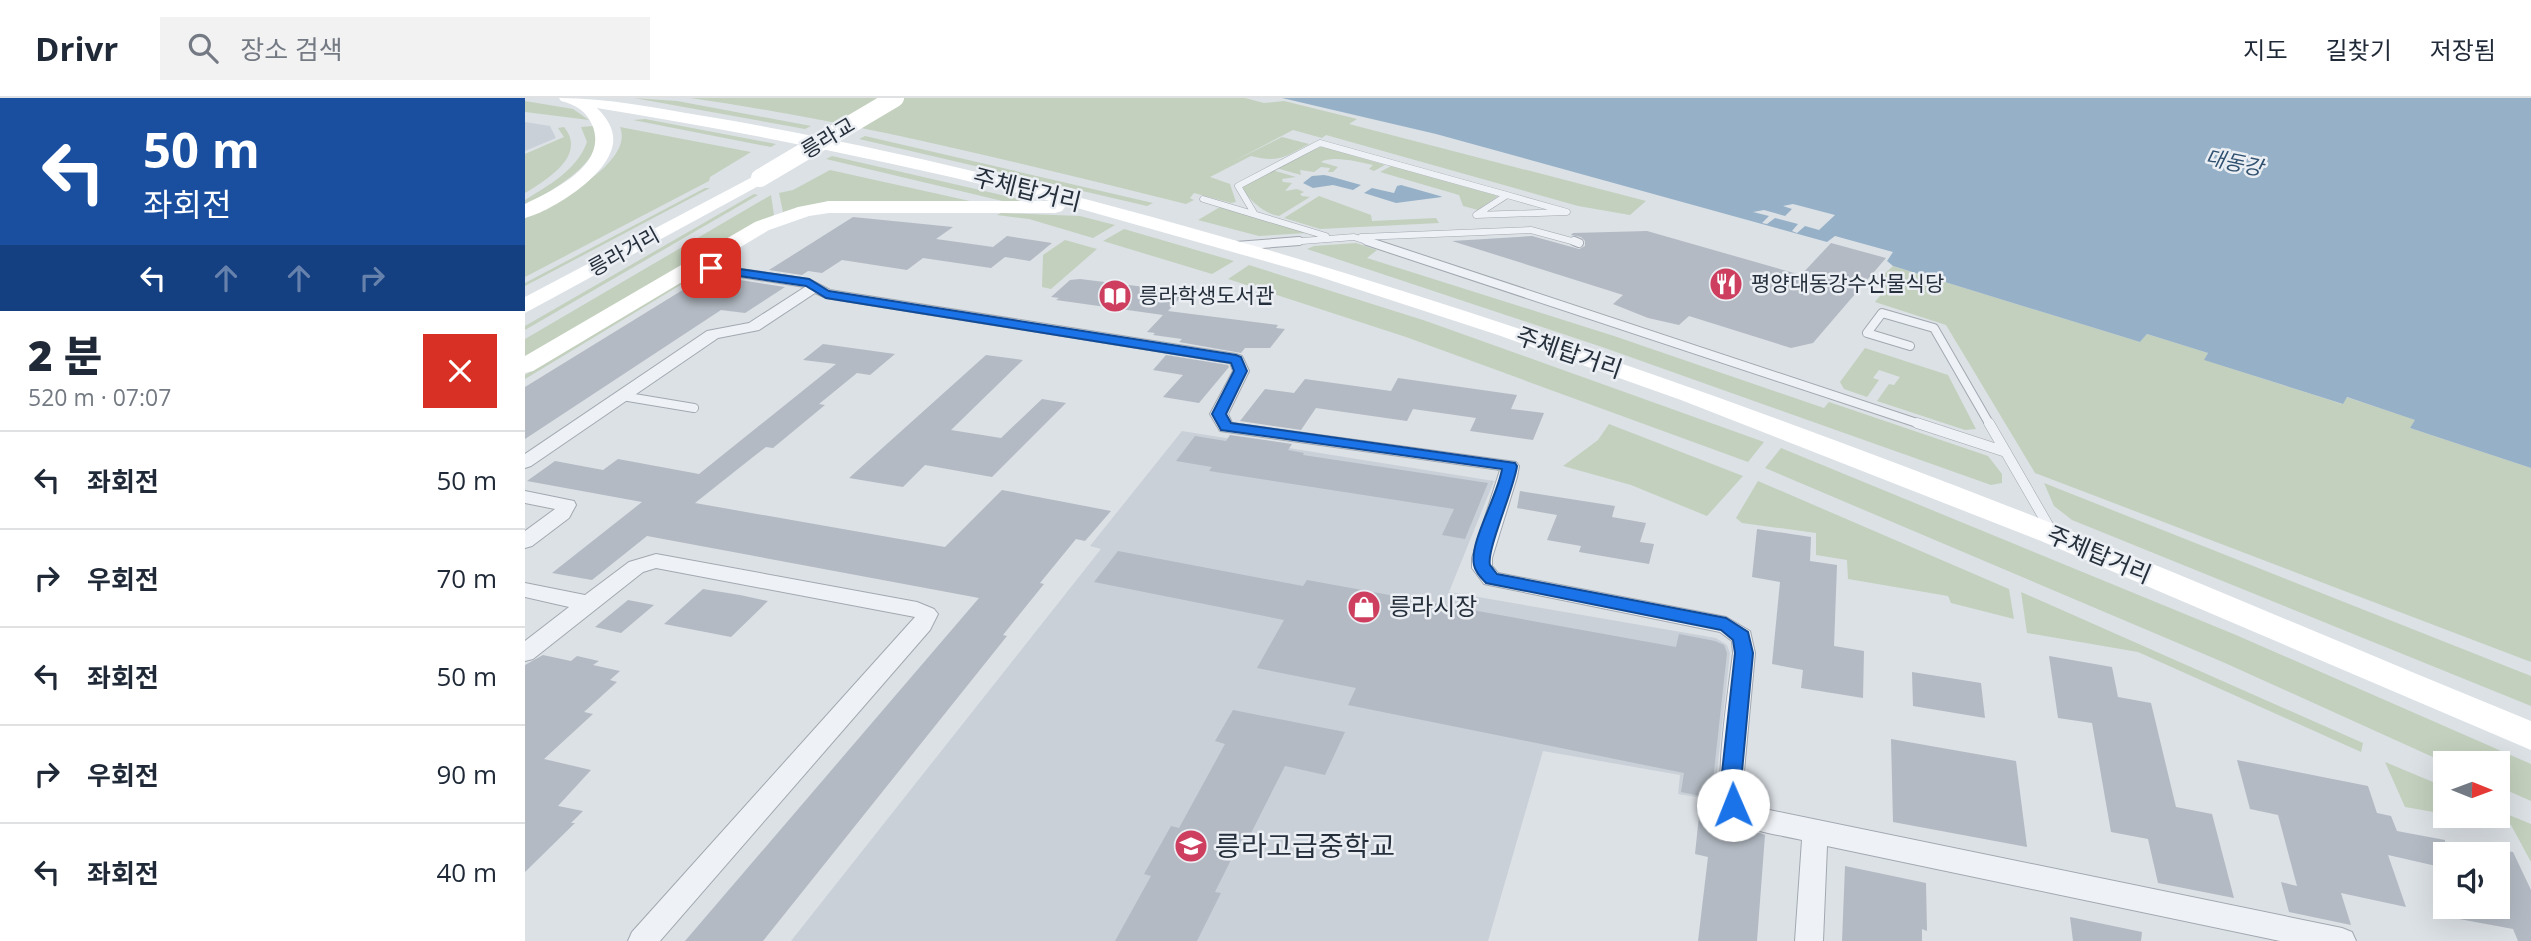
<!DOCTYPE html>
<html lang="ko">
<head>
<meta charset="utf-8">
<style>
	:root { --surface:#fff; --page:#f2f2f3; --text:#1f2937; --muted:#747a83; --line:#e0e1e3 }
	body { margin:0; font-family:"Open Sans","Noto Sans KR",sans-serif; background:var(--page); color:var(--text); height:100vh; display:flex; flex-direction:column; font-size:26px; white-space:nowrap }
	* { box-sizing:border-box; margin:0 }
	p { font-size:23px; color:var(--muted) }
	.icon { flex:none; width:38px; height:38px; fill:none; stroke:currentColor; stroke-width:2; stroke-linecap:round; stroke-linejoin:round }
	.map { position:relative; flex:1; overflow:hidden }
	.drawer { display:flex; flex-direction:column; background:var(--surface); width:525px }
	.drawer>* { flex:none }
	.banner { background:#1a4fa0; color:#fff; overflow:hidden }
	.needle { width:46px; rotate:91deg }
	.fabs { position:absolute; left:1908px; top:653px; display:grid; gap:14px }
	.fabs a { display:grid; place-items:center; width:77px; height:77px; border-radius:0px; background:var(--surface); box-shadow:0 7px 28px #0002; font-size:35px }
	.pin { position:absolute; display:grid; place-items:center; width:60px; height:60px; color:#fff; margin:-30px; border-radius:14px; box-shadow:0 4px 10px #0006 }
	.me { position:absolute; width:77px; margin:-38px; rotate:359deg; stroke-linejoin:round; filter:drop-shadow(0 0 5px #0008) }
	.turn { display:flex; align-items:center; gap:24px; height:147px; padding:0 28px; font-size:32px }
	.turn .icon { width:91px; height:91px; stroke-width:2.5 }
	.turn b { display:block; font-size:49px; line-height:60px }
	.lanes { display:flex; align-items:center; height:66px; padding:0 28px; background:#0003; justify-content:center; gap:35px; direction:ltr }
	.lanes .off { opacity:.35 }
	.round { display:grid; place-items:center; flex:none; width:74px; height:74px; border-radius:0px; background:var(--page) }
	.headline { display:flex; align-items:center; justify-content:space-between; height:119px; padding:0 28px }
	h1 { font-size:42px; font-weight:800; line-height:52px }
	ul { padding:0; list-style:none }
	li { display:flex; align-items:center; gap:21px; height:98px; padding:0 28px; border-top:2px solid var(--line) }
	li div { flex:1 }
	li b { display:block; font-size:26px }
	li em { font-style:normal }
	header { display:flex; align-items:center; gap:42px; box-sizing:border-box; height:98px; padding:0 35px; background:var(--surface); border-bottom:2px solid var(--line) }
	header strong { font-size:33px }
	nav { display:flex; gap:38px; margin-inline-start:auto; font-size:24px }
	.search { width:490px; height:63px; background:var(--page); display:flex; align-items:center; gap:18px; box-sizing:border-box; padding:0 24px; border-radius:0px; color:var(--muted); font-size:26px }
	main { display:flex; flex:1; min-height:0 }
	.map>svg:first-child { display:block }
	.built { fill:#cad0d8 }
	.green { fill:#c3d0bd }
	.water { fill:#96b1c7 }
	.pier { fill:#dce1e6 }
	.building { fill:#b3bac3 }
	.lines { fill:none; stroke-linecap:round; stroke-linejoin:round }
	.lane-far2-casing { stroke:#a2a8b0; stroke-width:7 }
	.lane-far1-casing { stroke:#a2a8b0; stroke-width:10 }
	.lane-casing { stroke:#a2a8b0; stroke-width:11 }
	.street-casing { stroke:#a2a8b0; stroke-width:2 }
	.lane-far2 { stroke:#eef1f5; stroke-width:6 }
	.lane-far1 { stroke:#eef1f5; stroke-width:8 }
	.lane { stroke:#eef1f5; stroke-width:10 }
	.street { fill:#eef1f5; fill-rule:evenodd }
	.secondary { fill:#fff; fill-rule:evenodd }
	.secondary-bridge { stroke:#fff; stroke-width:18 }
	.route { fill:#1a73e8; stroke:#114b97; stroke-width:2 }
	.labels { text-anchor:middle; stroke-width:5; stroke-linejoin:round; paint-order:stroke }
	.far-street-label { font-size:21px; fill:#26303c; stroke:#ebeff4 }
	.far-water-label { font-size:21px; font-style:italic; fill:#305170; stroke:#ebeff4 }
	.far-poi-label { font-size:21px; fill:#26303c; stroke:#ebeff4; text-anchor:start }
	.street-label { font-size:24px; fill:#26303c; stroke:#ebeff4 }
	.poi-label { font-size:24px; fill:#26303c; stroke:#ebeff4; text-anchor:start }
	.near-poi-label { font-size:28px; fill:#26303c; stroke:#ebeff4; text-anchor:start }
</style>
</head>
<body>
<header>
<strong>Drivr</strong>
<div class="search"><svg class="icon" aria-label="search" viewBox="0 0 24 24"><circle cx="10" cy="10" r="6"/><path d="M15 15l6 6"/></svg>장소 검색</div>
<nav><a>지도</a><a>길찾기</a><a>저장됨</a></nav>
</header>
<main>
<section class="drawer">
<div class="banner">
<div class="turn"><svg class="icon" aria-label="left" viewBox="0 0 24 24"><path d="M17 20v-9H6M10 6l-5 5 5 5"/></svg><div><b>50 m</b>좌회전</div></div>
<div class="lanes"><svg class="icon" aria-label="left" viewBox="0 0 24 24"><path d="M17 20v-9H6M10 6l-5 5 5 5"/></svg><svg class="icon off" aria-label="ahead" viewBox="0 0 24 24"><path d="M12 20V5M6 11l6-6 6 6"/></svg><svg class="icon off" aria-label="ahead" viewBox="0 0 24 24"><path d="M12 20V5M6 11l6-6 6 6"/></svg><svg class="icon off" aria-label="right" viewBox="0 0 24 24"><path d="M7 20v-9h11M14 6l5 5-5 5"/></svg></div>
</div>
<div class="headline"><div><h1>2 분</h1><p>520 m · 07:07</p></div><a class="round" style="background:#d93025;color:#fff"><svg class="icon" aria-label="close" viewBox="0 0 24 24"><path d="M6 6l12 12M18 6L6 18"/></svg></a></div>
<ul>
<li><svg class="icon" aria-label="left" viewBox="0 0 24 24"><path d="M17 20v-9H6M10 6l-5 5 5 5"/></svg><div><b>좌회전</b></div><em>50 m</em></li>
<li><svg class="icon" aria-label="right" viewBox="0 0 24 24"><path d="M7 20v-9h11M14 6l5 5-5 5"/></svg><div><b>우회전</b></div><em>70 m</em></li>
<li><svg class="icon" aria-label="left" viewBox="0 0 24 24"><path d="M17 20v-9H6M10 6l-5 5 5 5"/></svg><div><b>좌회전</b></div><em>50 m</em></li>
<li><svg class="icon" aria-label="right" viewBox="0 0 24 24"><path d="M7 20v-9h11M14 6l5 5-5 5"/></svg><div><b>우회전</b></div><em>90 m</em></li>
<li><svg class="icon" aria-label="left" viewBox="0 0 24 24"><path d="M17 20v-9H6M10 6l-5 5 5 5"/></svg><div><b>좌회전</b></div><em>40 m</em></li>
</ul>
</section>
<div class="map">
<svg width="2006" height="843" viewBox="0 0 2006 843">
	<rect width="100%" height="100%" fill="#dce1e6"/>
	<!-- built -->
	<path class="built" d="M 0,24 L 25,28 L 31,40 L 0,53 Z
		M 657,333 L 969,383 L 924,494 L 1191,540 L 1202,547 L 1205,555 L 1189,702 L 1153,696 L 1155,677 L 1018,653 L 963,843 L 266,843 L 576,451 L 565,448 Z"/>
	<!-- green -->
	<path class="green" d="M 109,0 L 152,3 L 286,28 L 280,31 Z
		M 165,0 L 720,0 L 739,5 L 759,3 L 832,21 L 824,26 L 1121,103 L 1105,117 L 1053,108 L 801,37 L 797,40 L 768,32 L 705,65 L 757,39 L 784,46 C 760,59 753,65 726,58 L 685,79 L 705,86 L 711,104 L 706,105 L 669,95 L 665,100 L 669,102 L 661,106 C 498,66 333,24 165,0 Z
		M 0,3 L 48,11 L 64,22 L 0,14 Z
		M 120,21 L 251,46 L 246,49 L 108,22 Z
		M 68,28 C 88,61 22,95 0,108 L 0,102 C 24,87 52,72 62,44 L 56,29 Z
		M 39,29 C 62,57 23,81 0,95 L 0,56 L 39,39 L 33,30 Z
		M 95,29 L 226,54 L 185,79 L 184,83 L 0,179 L 0,120 C 25,106 110,66 95,29 Z
		M 340,38 L 628,105 L 622,108 L 334,41 Z
		M 795,49 L 799,49 L 860,67 L 849,73 L 844,71 L 848,67 C 835,64 806,57 796,64 L 813,69 L 808,74 L 803,74 L 805,70 L 796,69 L 789,74 L 775,72 L 776,77 L 751,70 Z
		M 307,58 L 494,101 L 495,103 L 490,106 L 301,61 Z
		M 866,68 L 973,98 L 953,112 L 938,108 L 934,97 L 855,74 Z
		M 305,72 L 454,105 L 303,103 L 258,114 L 254,95 L 268,92 Z
		M 747,72 L 771,79 L 757,81 L 758,84 L 767,85 L 760,93 L 772,91 L 779,94 L 775,96 L 777,98 L 785,99 L 754,118 C 739,116 719,98 718,88 Z
		M 180,90 L 185,90 L 0,188 L 0,185 Z
		M 229,96 L 233,97 L 0,232 L 0,228 Z
		M 246,97 L 249,117 L 0,260 L 0,241 Z
		M 794,98 L 846,117 L 847,123 L 911,120 L 914,125 L 795,131 L 759,120 Z
		M 695,109 L 780,134 L 782,135 L 734,138 L 673,122 Z
		M 476,115 L 555,118 L 590,127 L 568,140 L 504,121 L 472,117 Z
		M 599,131 L 709,163 L 687,176 L 578,143 Z
		M 540,142 L 572,151 L 526,191 L 517,189 L 518,157 Z
		M 831,145 L 852,152 L 842,160 L 1089,238 L 1299,310 L 1304,304 L 1463,358 L 1477,376 L 1477,385 L 1466,387 L 1077,249 L 782,151 L 789,148 Z
		M 724,167 L 901,223 L 1239,344 L 1223,364 L 881,239 L 703,181 Z
		M 1368,168 L 1615,244 L 1622,236 L 1683,255 L 1680,262 L 1817,306 L 1821,299 L 1891,322 L 1885,330 L 2006,370 L 2006,564 L 1510,375 L 1421,227 L 1350,204 L 1361,190 L 1349,186 Z
		M 167,176 L 172,177 L 0,281 L 0,277 Z
		M 1340,250 L 1423,277 L 1451,331 L 1440,332 L 1352,303 L 1364,286 L 1369,287 L 1375,279 L 1354,272 L 1348,280 L 1354,282 L 1342,299 L 1319,291 L 1315,284 Z
		M 1084,326 L 1218,378 L 1182,418 L 1106,387 L 1038,368 L 1073,342 Z
		M 1256,350 L 1711,537 L 2006,666 L 2006,703 L 1972,688 L 1972,665 L 1921,665 L 1700,565 L 1240,370 Z
		M 1233,383 L 1484,491 L 1489,521 L 1426,505 L 1423,498 L 1323,481 L 1322,462 L 1291,457 L 1291,435 L 1217,425 L 1211,420 Z
		M 1519,385 L 2006,578 L 2006,608 L 1547,422 L 1529,408 Z
		M 1496,494 L 1838,645 L 1836,654 L 1613,554 L 1502,535 Z
		M 1860,664 L 1920,689 L 1920,716 L 1880,709 Z
		M 1972,712 L 2006,726 L 2006,764 L 1986,727 L 1931,718 L 1972,718 Z"/>
	<!-- water -->
	<path class="water" d="M 757,0 L 2006,0 L 2006,370 L 1885,330 L 1890,322 L 1822,299 L 1818,306 L 1679,262 L 1683,255 L 1622,236 L 1615,244 L 1368,168 L 1362,163 L 1368,154 L 1310,138 L 1302,144 L 911,36 Z
		M 799,77 L 804,78 L 836,87 L 828,92 L 808,87 L 788,90 L 778,85 L 787,78 Z
		M 876,87 L 915,98 L 917,99 L 871,105 L 839,95 L 847,90 L 869,95 L 872,88 Z"/>
	<!-- pier -->
	<path class="pier" d="M 1268,106 L 1310,117 L 1294,132 L 1280,128 L 1272,135 L 1267,133 L 1273,126 L 1250,120 L 1242,126 L 1237,125 L 1244,118 L 1228,114 L 1239,112 L 1260,118 L 1267,111 L 1258,108 Z"/>
	<!-- building -->
	<path class="building" d="M 328,119 L 428,129 L 411,141 L 468,149 L 482,138 L 527,145 L 505,163 L 480,159 L 466,170 L 398,160 L 382,172 L 317,162 L 297,175 L 283,173 L 277,177 L 244,172 Z
		M 1122,133 L 1276,177 L 1306,145 L 1361,160 L 1288,245 L 1266,250 L 1164,218 L 1154,227 L 1123,220 L 1088,206 L 1098,197 L 927,143 L 1007,138 L 1054,151 L 1060,148 L 1060,143 L 1056,139 L 1046,137 L 1048,135 Z
		M 182,177 L 260,189 L 220,215 L 196,212 L 0,341 L 0,289 Z
		M 555,181 L 652,193 L 650,196 L 658,197 L 643,213 L 753,227 L 751,230 L 760,231 L 745,250 L 720,250 L 716,255 L 654,244 L 657,241 L 628,237 L 630,235 L 622,234 L 638,217 L 531,202 L 534,200 L 526,199 L 545,182 Z
		M 298,246 L 370,256 L 345,277 L 332,275 L 294,306 L 300,307 L 248,350 L 241,349 L 228,359 L 170,405 L 420,449 L 477,392 L 586,413 L 560,443 L 551,441 L 515,485 L 519,486 L 478,537 L 482,538 L 238,843 L 160,843 L 454,500 L 122,438 L 67,482 L 27,475 L 117,404 L 2,383 L 30,363 L 78,372 L 93,361 L 174,376 L 311,266 L 278,262 Z
		M 461,257 L 498,262 L 426,332 L 476,340 L 517,301 L 541,305 L 467,379 L 400,367 L 378,389 L 324,380 Z
		M 641,257 L 703,267 L 704,269 L 674,305 L 638,299 L 658,277 L 628,272 Z
		M 873,280 L 992,297 L 986,311 L 1019,315 L 1008,342 L 945,333 L 951,320 L 888,311 L 882,323 L 791,310 L 776,332 L 715,323 L 740,291 L 769,295 L 780,281 L 866,293 Z
		M 705,337 L 767,346 L 763,352 L 779,355 L 778,357 L 963,385 L 940,441 L 917,437 L 929,411 L 684,373 L 687,369 L 651,363 L 670,338 L 701,343 Z
		M 995,393 L 1090,408 L 1087,419 L 1121,425 L 1115,444 L 1129,446 L 1124,466 L 1054,454 L 1056,448 L 1022,442 L 1032,417 L 992,410 Z
		M 1232,431 L 1286,439 L 1285,463 L 1312,467 L 1309,548 L 1339,553 L 1338,600 L 1276,590 L 1278,572 L 1247,566 L 1255,484 L 1227,479 Z
		M 593,453 L 778,488 L 782,482 L 1151,549 L 1154,536 L 1190,543 L 1199,547 L 1202,555 L 1186,700 L 1156,694 L 1159,675 L 823,607 L 831,590 L 732,570 L 759,522 L 569,484 Z
		M 178,491 L 215,497 L 243,503 L 206,539 L 139,526 Z
		M 103,502 L 129,507 L 96,535 L 70,529 Z
		M 18,557 L 46,563 L 52,558 L 74,563 L 68,567 L 95,573 L 85,582 L 92,584 L 59,614 L 68,616 L 19,661 L 66,672 L 33,708 L 58,713 L 46,725 L 50,725 L 0,774 L 0,567 Z
		M 1524,558 L 1587,569 L 1593,599 L 1626,605 L 1651,709 L 1687,716 L 1709,800 L 1633,785 L 1623,741 L 1586,734 L 1567,625 L 1533,620 Z
		M 1387,574 L 1456,585 L 1460,620 L 1388,608 Z
		M 708,612 L 820,634 L 800,677 L 760,668 L 721,745 L 715,744 L 690,794 L 696,795 L 672,843 L 590,843 L 626,778 L 619,776 L 646,728 L 654,730 L 700,646 L 690,643 Z
		M 1366,641 L 1491,663 L 1502,749 L 1368,724 Z
		M 1712,662 L 1843,688 L 1852,715 L 1866,718 L 1872,733 L 1920,742 L 1920,770 L 1863,757 L 1881,809 L 1816,795 L 1826,827 L 1764,814 L 1756,784 L 1772,788 L 1753,717 L 1725,711 Z
		M 1174,718 L 1206,724 L 1240,737 L 1232,843 L 1173,843 L 1183,759 L 1170,756 Z
		M 1972,751 L 1988,754 L 2006,792 L 2006,843 L 1993,843 L 1988,831 L 1918,818 L 1919,808 L 1972,808 Z
		M 1320,768 L 1401,785 L 1402,833 L 1397,831 L 1397,843 L 1317,843 Z
		M 1545,819 L 1617,834 L 1616,843 L 1548,843 Z"/>
	<g class="lines">
		<defs>
			<path id="lane-far2" d="M 982,97 L 1042,114 L 951,117 Z
				M 678,101 L 801,138
				M 729,115 L 713,88 L 795,45 L 982,97
				M 836,139 L 1006,132 L 1054,145
				M 751,145 L 829,139 L 847,145"/>
			<path id="lane-far1" d="M 842,143 L 1398,327
				M 1049,143 L 1054,145
				M 711,148 L 774,143
				M 1385,248 L 1342,235 L 1357,215 L 1409,230 L 1465,327
				M 97,298 L 169,310"/>
			<path id="lane" d="M 1392,325 L 1481,354
				M 1464,325 L 1527,434"/>
			<path id="street" d="M 169,164 L 284,181 L 305,192 L 711,256 L 717,258 L 724,273 L 703,316 L 707,325 L 991,364 L 994,368 L 992,379 L 967,460 L 967,468 L 973,475 L 1201,519 L 1225,533 L 1230,555 L 1218,684 L 1220,702 L 1230,709 L 1817,830 L 1827,834 L 1831,843 L 1755,843 L 1302,748 L 1298,843 L 1270,843 L 1277,742 C 1253,736 1219,734 1201,716 C 1186,700 1205,581 1208,555 L 1207,543 L 1195,534 L 959,486 L 947,470 L 947,460 L 975,372 L 695,333 L 685,316 L 708,273 L 705,265 L 301,200 L 290,195 L 234,232 L 193,240 L 6,368 L 0,370 L 0,356 L 182,233 L 224,225 L 280,189 L 164,171 L 162,168 Z
				M 0,393 L 49,403 L 51,407 L 44,420 L 7,448 L 0,450 L 0,433 L 30,411 L 0,405 Z
				M 131,456 L 392,504 L 409,511 L 413,516 L 405,532 L 135,843 L 103,843 L 107,834 L 390,519 L 131,470 L 118,474 L 8,561 L 0,563 L 0,543 L 44,509 L 0,499 L 0,485 L 60,497 L 104,464 Z"/>
		</defs>
		<!-- lane-far2 casing -->
		<use href="#lane-far2" class="lane-far2-casing"/>
		<!-- lane-far1 casing -->
		<use href="#lane-far1" class="lane-far1-casing"/>
		<!-- lane casing -->
		<use href="#lane" class="lane-casing"/>
		<!-- street casing -->
		<use href="#street" class="street-casing"/>
		<!-- lane-far2 -->
		<use href="#lane-far2" class="lane-far2"/>
		<!-- lane-far1 -->
		<use href="#lane-far1" class="lane-far1"/>
		<!-- lane -->
		<use href="#lane" class="lane"/>
		<!-- street -->
		<use href="#street" class="street"/>
		<!-- secondary -->
		<path class="secondary" d="M 34,0 C 83,0 130,10 179,18 C 288,36 397,60 505,87 C 856,175 1197,296 1534,428 C 1692,491 1848,559 2006,623 L 2006,652 L 1516,443 L 1156,302 L 973,237 L 789,177 L 538,106 L 540,109 L 537,113 L 530,115 L 304,115 L 284,118 L 244,132 L 8,273 L 0,275 L 0,258 L 230,124 L 273,109 L 304,103 L 525,103 C 375,65 225,35 72,10 C 79,17 87,27 88,38 C 93,72 28,113 0,120 L 0,106 C 28,92 82,68 68,29 C 62,13 51,7 36,3 Z
			M 235,75 L 241,76 L 244,80 L 241,84 L 0,215 L 0,199 Z"/>
		<!-- secondary-bridge -->
		<path class="secondary-bridge" d="M 235,80 L 370,0"/>
	</g>
	<!-- route -->
	<path class="route" d="M 186,167 L 284,181 L 304,193 L 711,257 L 716,259 L 722,273 L 701,316 L 706,325 L 990,365 L 992,368 C 989,391 961,453 965,467 C 966,468 971,475 972,476 L 1201,520 L 1223,534 L 1228,555 L 1216,684 L 1218,707 L 1215,713 L 1208,716 L 1201,713 L 1196,684 L 1210,555 L 1208,542 L 1196,532 L 961,485 C 956,480 950,473 949,467 C 944,444 973,398 977,371 L 696,332 L 687,316 L 709,273 L 706,265 L 301,200 L 281,188 L 181,173 L 180,170 Z"/>
	<!-- icons -->
	<defs>
		<symbol id="restaurant-disc" viewBox="-11 -11 22 22"><circle r="9.5" fill="#ce3e5e" stroke="#ebeff4"/><path d="M-5-6h1v4h1v-4h1v4h1v-4h1v5L-1.5 .5V6h-2V.5L-5-1ZM5-6V6H3V1.5H1.5Q1.5-4 5-6Z" fill="#fff"/></symbol>
		<symbol id="library-disc" viewBox="-11 -11 22 22"><circle r="9.5" fill="#ce3e5e" stroke="#ebeff4"/><path d="M-6-4Q-3-5.5-.7-3.5V5Q-3 3-6 4ZM6-4Q3-5.5 .7-3.5V5Q3 3 6 4Z" fill="#fff"/></symbol>
		<symbol id="shop-disc" viewBox="-11 -11 22 22"><circle r="9.5" fill="#ce3e5e" stroke="#ebeff4"/><path d="M-5-2.5h2.3a2.7 3.5 0 0 1 5.4 0H5L5.5 6h-11ZM-1.5-2.5h3a1.5 2.3 0 0 0-3 0Z" fill="#fff"/></symbol>
		<symbol id="school-disc" viewBox="-11 -11 22 22"><circle r="9.5" fill="#ce3e5e" stroke="#ebeff4"/><path d="M0-5L7-2L0 1L-7-2ZM-4 1L0 2.5L4 1V4Q0 6-4 4Z" fill="#fff"/></symbol>
	</defs>
	<g fill-rule="evenodd">
		<use href="#restaurant-disc" x="1182" y="167" width="38" height="38"/>
		<use href="#library-disc" x="571" y="179" width="38" height="38"/>
		<use href="#shop-disc" x="820" y="490" width="38" height="38"/>
		<use href="#school-disc" x="647" y="729" width="38" height="38"/>
	</g>
	<g class="labels">
		<!-- far-street labels -->
		<g class="far-street-label">
			<text transform="translate(303 40) rotate(-31)" y="7">릉라교</text>
			<text transform="translate(99 154) rotate(-29)" y="7">릉라거리</text>
		</g>
		<!-- far-water labels -->
		<g class="far-water-label">
			<text transform="translate(1709 65) rotate(12)" y="7">대동강</text>
		</g>
		<!-- far-poi labels -->
		<g class="far-poi-label">
			<text x="1226" y="193">평양대동강수산물식당</text>
			<text x="614" y="205">릉라학생도서관</text>
		</g>
		<!-- street labels -->
		<g class="street-label">
			<text transform="translate(502 92) rotate(14)" y="8">주체탑거리</text>
			<text transform="translate(1044 255) rotate(19)" y="8">주체탑거리</text>
			<text transform="translate(1574 457) rotate(23)" y="8">주체탑거리</text>
		</g>
		<!-- poi labels -->
		<g class="poi-label">
			<text x="864" y="517">릉라시장</text>
		</g>
		<!-- near-poi labels -->
		<g class="near-poi-label">
			<text x="690" y="758">릉라고급중학교</text>
		</g>
	</g>
</svg>
<div class="fabs">
<a><svg class="needle" viewBox="-14 -14 28 28"><path d="M0-13l5 13h-10z" fill="#e53935"/><path d="M0 13l5-13h-10z" fill="#747a83"/></svg></a>
<a><svg class="icon" aria-label="sound" viewBox="0 0 24 24"><path d="M4 9h4l5-4v14l-5-4H4zM17 9q2 3 0 6"/></svg></a>
</div>
<div class="pin" style="left:186px;top:170px;background:#d93025"><svg class="icon" aria-label="arrive" viewBox="0 0 24 24"><path d="M6 21V4h12l-3 4 3 4H6"/></svg></div>
<svg class="me" style="left:1208px;top:707px" viewBox="-20 -20 40 40"><circle r="19" fill="#fff"/><path d="M0-13L10 11 0 6-10 11z" fill="#1a73e8"/></svg>
</div>
</main>
</body>
</html>
